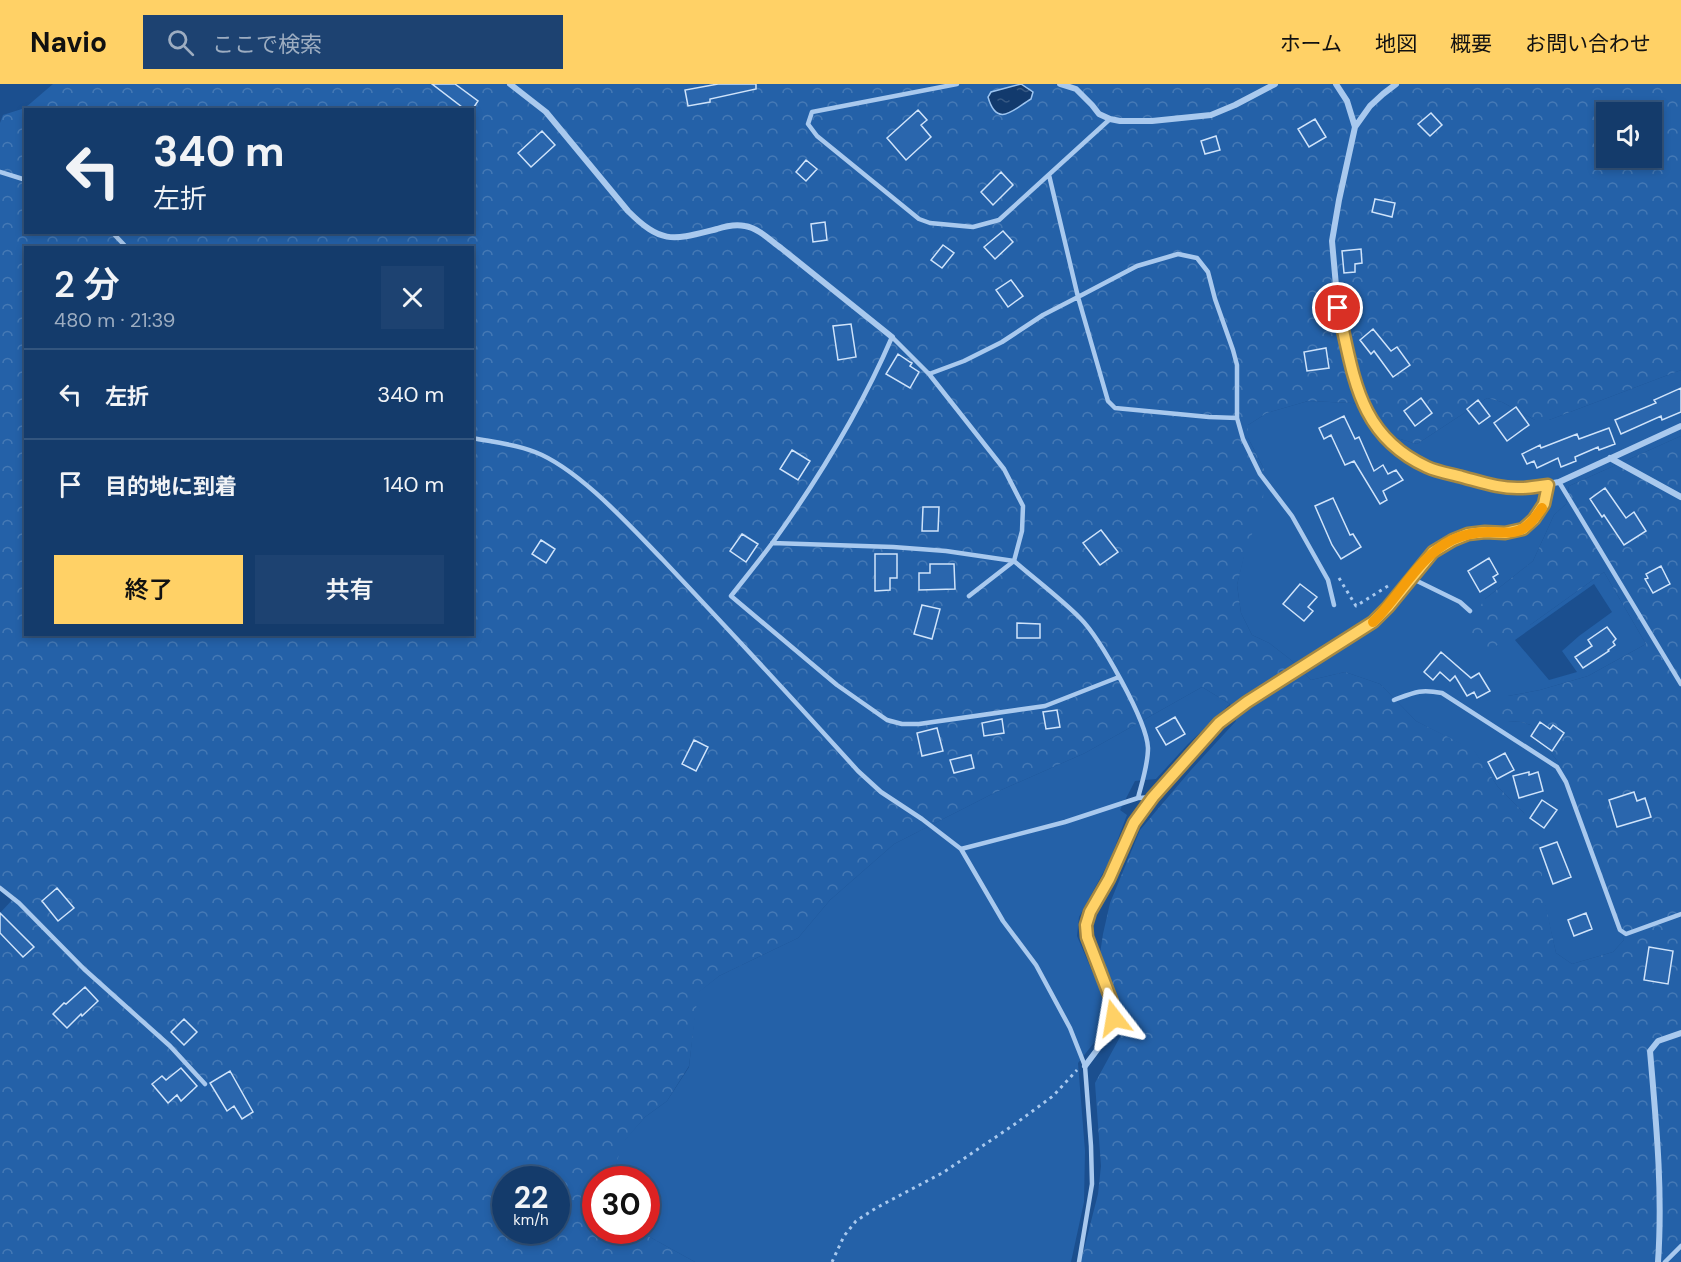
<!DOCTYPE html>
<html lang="ja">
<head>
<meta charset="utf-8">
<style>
	:root { --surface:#143b6b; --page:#1d4271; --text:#f1f3f6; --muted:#9dadc1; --line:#33557e; --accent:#ffd166 }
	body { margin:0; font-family:"DM Sans","Noto Sans JP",sans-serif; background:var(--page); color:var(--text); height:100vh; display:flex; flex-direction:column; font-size:22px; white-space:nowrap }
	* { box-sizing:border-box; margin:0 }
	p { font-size:20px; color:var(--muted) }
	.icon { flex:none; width:33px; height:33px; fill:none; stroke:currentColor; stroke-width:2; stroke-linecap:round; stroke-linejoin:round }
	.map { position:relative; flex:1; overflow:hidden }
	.sheet { position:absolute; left:24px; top:162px; width:450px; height:390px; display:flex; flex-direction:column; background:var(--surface); border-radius:0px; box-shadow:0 3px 9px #0003,0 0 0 2px var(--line) }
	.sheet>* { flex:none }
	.banner { position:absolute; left:24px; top:24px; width:450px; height:126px; border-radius:0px; box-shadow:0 3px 9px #0003,0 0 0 2px var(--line); background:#143b6b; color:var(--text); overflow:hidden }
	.buttons { position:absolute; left:1596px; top:18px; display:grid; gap:12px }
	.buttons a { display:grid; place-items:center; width:66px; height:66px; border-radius:0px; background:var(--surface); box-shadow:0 3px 9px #0003,0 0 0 2px var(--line); font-size:30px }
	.speed { position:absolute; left:492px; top:1082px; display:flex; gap:12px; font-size:30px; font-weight:700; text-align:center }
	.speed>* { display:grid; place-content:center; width:78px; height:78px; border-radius:50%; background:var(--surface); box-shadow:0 3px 9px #0003,0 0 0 2px var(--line); line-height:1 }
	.speed small { font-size:15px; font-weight:400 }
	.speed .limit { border:9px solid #d22; background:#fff; color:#111 }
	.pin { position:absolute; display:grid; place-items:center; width:51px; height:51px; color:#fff; margin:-26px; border:3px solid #fff; border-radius:50%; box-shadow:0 2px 6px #0007 }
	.me { position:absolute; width:66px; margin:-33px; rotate:346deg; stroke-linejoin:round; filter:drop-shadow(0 0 4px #0008) }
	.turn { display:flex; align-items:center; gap:21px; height:126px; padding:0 30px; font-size:27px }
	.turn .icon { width:78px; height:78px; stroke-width:2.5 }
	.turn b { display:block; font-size:42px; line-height:51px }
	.round { display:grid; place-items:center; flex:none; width:63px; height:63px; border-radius:0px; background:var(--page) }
	.headline { display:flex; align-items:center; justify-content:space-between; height:102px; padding:0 30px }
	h1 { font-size:36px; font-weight:600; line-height:45px }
	.cta { display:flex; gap:12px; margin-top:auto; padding:12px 30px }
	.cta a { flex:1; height:69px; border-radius:0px; background:var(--accent); color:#111; font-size:24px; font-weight:600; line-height:69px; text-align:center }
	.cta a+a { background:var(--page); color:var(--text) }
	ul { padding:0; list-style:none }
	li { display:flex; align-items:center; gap:18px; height:90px; padding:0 30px; border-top:2px solid var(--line) }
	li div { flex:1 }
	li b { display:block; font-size:22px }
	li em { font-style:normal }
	header { display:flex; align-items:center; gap:36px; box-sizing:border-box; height:84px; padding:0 30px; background:var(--accent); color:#111 }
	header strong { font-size:28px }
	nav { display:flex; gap:33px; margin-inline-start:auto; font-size:21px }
	.search { width:420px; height:54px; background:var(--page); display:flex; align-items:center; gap:15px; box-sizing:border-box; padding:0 21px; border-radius:0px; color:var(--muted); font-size:22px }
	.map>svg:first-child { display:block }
	.grass { fill:#2461a8; fill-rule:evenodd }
	.forest { fill:url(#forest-crowns); fill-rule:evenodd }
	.water { fill:url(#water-ripples); stroke:#9cc4f0; stroke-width:1.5 }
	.building { fill:#2a66ad; stroke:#cfe3fa; stroke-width:1.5 }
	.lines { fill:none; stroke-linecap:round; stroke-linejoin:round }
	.path { stroke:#a9c9ee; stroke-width:3; stroke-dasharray:3 4.5; stroke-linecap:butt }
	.lane { stroke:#a9c9ee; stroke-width:4.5 }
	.street { stroke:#a9c9ee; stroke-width:6 }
	.route-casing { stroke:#a68842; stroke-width:15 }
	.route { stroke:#ffd166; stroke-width:10 }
	.slow { stroke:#f59e0b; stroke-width:10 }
</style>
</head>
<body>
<header>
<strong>Navio</strong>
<div class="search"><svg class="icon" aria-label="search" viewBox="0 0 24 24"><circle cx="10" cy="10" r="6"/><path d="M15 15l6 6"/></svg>ここで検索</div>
<nav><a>ホーム</a><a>地図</a><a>概要</a><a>お問い合わせ</a></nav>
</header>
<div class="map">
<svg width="1681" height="1178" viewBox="0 0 1681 1178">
	<defs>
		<pattern id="forest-crowns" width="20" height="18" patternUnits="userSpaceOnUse" patternTransform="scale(1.5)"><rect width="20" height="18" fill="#2461a8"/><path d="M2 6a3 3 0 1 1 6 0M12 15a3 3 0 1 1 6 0" fill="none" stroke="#4579b5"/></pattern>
		<pattern id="water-ripples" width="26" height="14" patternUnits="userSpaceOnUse" patternTransform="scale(1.5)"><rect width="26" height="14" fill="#123a6d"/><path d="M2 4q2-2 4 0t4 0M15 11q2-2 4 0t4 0" fill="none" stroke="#365883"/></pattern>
	</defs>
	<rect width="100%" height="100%" fill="#1b4f8f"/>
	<!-- grass -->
	<path class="grass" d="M 1681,286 L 1681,352 L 1569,402 L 1566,420 L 1554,431 L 1533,477 L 1485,515 L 1530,541 L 1604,488 L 1646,560 L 1588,592 L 1540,606 L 1508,612 L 1508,637 L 1521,638 L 1531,641 L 1558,678 L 1624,856 L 1613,868 L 1572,880 L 1556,869 L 1524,729 L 1498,703 L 1474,667 L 1416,637 L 1380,600 L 1345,588 L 1311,596 L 1291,576 L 1269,559 L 1252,551 L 1241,529 L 1237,501 L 1264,385 L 1248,354 L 1248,341 L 1267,329 L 1308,317 L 1353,319 L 1371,327 L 1387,351 L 1417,360 L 1487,314 L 1502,318 L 1535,336 L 1549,336 ZM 1594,500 L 1612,528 L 1579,552 L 1562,567 L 1577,588 L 1549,596 L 1515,556 Z
		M 1202,603 L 1230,620 L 1188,660 L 1156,695 L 1135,697 L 1120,726 L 1127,731 L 1110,776 L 1079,833 L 1077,852 L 1092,887 L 1106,916 L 1108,935 L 1104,946 L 1078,979 L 1085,1067 L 1084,1118 L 1071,1178 L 695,1178 L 637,1146 L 646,1146 L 646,1095 L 615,1095 L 614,1093 L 620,1061 L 645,1033 L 667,1017 L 689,983 L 697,909 L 719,892 L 798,854 L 830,816 L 894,760 L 992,710 L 1085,669 Z"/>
	<!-- forest -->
	<path class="forest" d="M 53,0 L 1681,0 L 1681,286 L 1549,336 L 1535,336 L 1502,318 L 1487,314 L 1417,360 L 1387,351 L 1371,327 L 1353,319 L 1308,317 L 1267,329 L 1248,341 L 1248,354 L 1264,385 L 1263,418 L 1244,473 L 1237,501 L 1241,529 L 1252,551 L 1269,559 L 1291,576 L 1311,596 L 1345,588 L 1380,600 L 1416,637 L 1474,666 L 1498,703 L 1524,729 L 1538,755 L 1545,818 L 1556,869 L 1572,880 L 1613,868 L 1624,856 L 1558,678 L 1531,641 L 1521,638 L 1508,637 L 1497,624 L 1508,612 L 1540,606 L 1588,592 L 1646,560 L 1604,488 L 1530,541 L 1491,565 L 1473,568 L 1464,546 L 1485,515 L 1533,477 L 1554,431 L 1566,420 L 1569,402 L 1681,352 L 1681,1178 L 1077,1178 L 1083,1169 L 1098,1110 L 1101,1082 L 1095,999 L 1120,953 L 1100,870 L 1103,850 L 1110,819 L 1140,746 L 1191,686 L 1236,637 L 1230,620 L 1202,603 L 1085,669 L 992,710 L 894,760 L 830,816 L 798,854 L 719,892 L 698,909 L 689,982 L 667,1017 L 645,1033 L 621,1061 L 614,1092 L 615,1095 L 596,1095 L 596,1146 L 637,1146 L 695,1178 L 0,1178 L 0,829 L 15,813 L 0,802 L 0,39 L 3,31 L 25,24 ZM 26,26 L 472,26 L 472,148 L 26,148 ZM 1606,28 L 1652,28 L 1652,74 L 1606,74 ZM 26,164 L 472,164 L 472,550 L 26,550 ZM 506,1095 L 556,1095 L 556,1146 L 506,1146 Z"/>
	<!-- water -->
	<path class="water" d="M 1021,0 L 1033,8 L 1031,15 C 1014,25 997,45 988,13 L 991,8 Z"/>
	<!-- building -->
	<path class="building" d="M 432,0 L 455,0 L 478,17 L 472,26 L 466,26 Z
		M 718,0 L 756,0 L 756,5 L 710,15 L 710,18 L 688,22 L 685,6 Z
		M 918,26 L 927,36 L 921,41 L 931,53 L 906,76 L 887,54 Z
		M 1431,29 L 1442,41 L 1430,52 L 1418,40 Z
		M 1315,35 L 1326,53 L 1309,63 L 1298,45 Z
		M 542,47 L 555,61 L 531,83 L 518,69 Z
		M 1216,52 L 1220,66 L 1205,70 L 1201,57 Z
		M 806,76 L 817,85 L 806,97 L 796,88 Z
		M 1001,88 L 1013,101 L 993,121 L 981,108 Z
		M 1375,115 L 1395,119 L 1392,133 L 1372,128 Z
		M 825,138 L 827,156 L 813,158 L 811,140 Z
		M 1003,147 L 1013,158 L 995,175 L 984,163 Z
		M 943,161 L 954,169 L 942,184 L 931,176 Z
		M 1361,165 L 1362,179 L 1355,180 L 1355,188 L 1344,189 L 1342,167 Z
		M 1011,196 L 1023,212 L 1008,223 L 996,206 Z
		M 851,240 L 856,273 L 838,276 L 833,242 Z
		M 1373,245 L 1391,267 L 1397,263 L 1410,281 L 1393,293 L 1374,267 L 1371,270 L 1360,256 Z
		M 1326,264 L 1329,284 L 1307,287 L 1304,268 Z
		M 898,270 L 910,278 L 912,279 L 910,282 L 919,288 L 910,304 L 886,290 Z
		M 1681,304 L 1681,328 L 1662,336 L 1661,332 L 1621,350 L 1615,336 L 1656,319 L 1654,316 Z
		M 1421,314 L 1432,329 L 1415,342 L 1404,327 Z
		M 1478,316 L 1490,332 L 1479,340 L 1467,325 Z
		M 1516,323 L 1529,341 L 1507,357 L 1494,339 Z
		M 1344,332 L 1355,355 L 1359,353 L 1374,387 L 1383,381 L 1388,390 L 1396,386 L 1403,396 L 1383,407 L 1387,416 L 1380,420 L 1354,377 L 1345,381 L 1331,351 L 1324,355 L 1319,344 Z
		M 1609,344 L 1615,360 L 1599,366 L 1598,363 L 1575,373 L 1576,377 L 1561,383 L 1558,374 L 1537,384 L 1534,377 L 1527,380 L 1522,370 L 1540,361 L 1541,364 L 1577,350 L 1579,355 Z
		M 792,366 L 810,377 L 798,396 L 780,385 Z
		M 1605,404 L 1626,434 L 1634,428 L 1646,447 L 1624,461 L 1604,431 L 1602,433 L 1590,415 Z
		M 1333,414 L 1350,451 L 1353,450 L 1361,463 L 1341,475 L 1332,461 L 1315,422 Z
		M 923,423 L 939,423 L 938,447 L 922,447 Z
		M 1101,446 L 1118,468 L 1100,481 L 1083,459 Z
		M 742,450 L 758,460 L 746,478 L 730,467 Z
		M 541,456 L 555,465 L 546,479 L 532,470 Z
		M 875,470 L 897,470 L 897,494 L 890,494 L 890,506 L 875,507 Z
		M 1489,474 L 1498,490 L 1493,493 L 1496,498 L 1480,508 L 1468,487 Z
		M 930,480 L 954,480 L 955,505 L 919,506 L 919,489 L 930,489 Z
		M 1661,482 L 1670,500 L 1653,509 L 1645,495 L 1648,494 L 1646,490 Z
		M 1300,500 L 1317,513 L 1308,523 L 1313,527 L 1304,537 L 1283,520 Z
		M 922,521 L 940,525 L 932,555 L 914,550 Z
		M 1017,539 L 1040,540 L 1040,554 L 1017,554 Z
		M 1607,543 L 1616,555 L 1613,558 L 1615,561 L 1608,566 L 1609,567 L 1583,584 L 1575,573 L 1592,562 L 1588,556 Z
		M 1441,568 L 1471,594 L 1479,589 L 1490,607 L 1477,614 L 1474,608 L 1467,612 L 1455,592 L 1450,597 L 1440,588 L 1433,596 L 1424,588 Z
		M 1057,626 L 1060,643 L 1046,645 L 1043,628 Z
		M 1175,633 L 1185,650 L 1166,661 L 1156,644 Z
		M 1002,635 L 1004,649 L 984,652 L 982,639 Z
		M 1540,638 L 1550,645 L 1553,641 L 1564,649 L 1552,667 L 1531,652 Z
		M 937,644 L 943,667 L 922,672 L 917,649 Z
		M 694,656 L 708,663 L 696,687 L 682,680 Z
		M 1505,669 L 1514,686 L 1497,695 L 1488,678 Z
		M 971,671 L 974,684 L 954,689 L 950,676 Z
		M 1529,688 L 1529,691 L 1538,688 L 1543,707 L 1519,714 L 1513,692 Z
		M 1634,708 L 1637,717 L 1645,714 L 1651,733 L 1617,743 L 1609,716 Z
		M 1542,716 L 1557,726 L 1544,744 L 1530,734 Z
		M 1557,758 L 1571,793 L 1553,800 L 1540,764 Z
		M 57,804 L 74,824 L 58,837 L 42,817 Z
		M 0,829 L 34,863 L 23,873 L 0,849 Z
		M 1586,829 L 1592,845 L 1574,852 L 1568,836 Z
		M 1649,863 L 1673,867 L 1668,900 L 1644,896 Z
		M 85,903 L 98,917 L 82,932 L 81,930 L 67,944 L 53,930 L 64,919 L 66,920 Z
		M 184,935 L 197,948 L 184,961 L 171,948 Z
		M 181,984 L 197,1002 L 181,1017 L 177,1011 L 168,1019 L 152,1000 L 162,992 L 166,996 Z
		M 230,987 L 253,1028 L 242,1035 L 234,1022 L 227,1027 L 210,999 Z"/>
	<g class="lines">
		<!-- path -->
		<path class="path" d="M 1339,494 L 1356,522 L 1391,500
			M 832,1178 L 844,1152 L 856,1137 L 876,1124 L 944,1088 L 1015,1040 L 1053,1012 L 1077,986"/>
		<!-- lane -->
		<path class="lane" d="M 957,0 L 812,28 L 808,40 L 817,52 L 919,135 L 930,139 L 973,143 L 999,136 L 1110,35
			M 0,88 L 26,96
			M 112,148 L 127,164
			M 929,290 L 964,277 L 1002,258 L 1043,231 L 1078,213 L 1049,91
			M 1237,334 L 1209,333 L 1115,324 L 1108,317 L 1078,213 L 1137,182 L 1178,170 L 1197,174 L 1208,188 L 1215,215 L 1233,266 L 1237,281 L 1237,334 L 1243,355 L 1260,390 L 1292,432 L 1328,496 L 1334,521
			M 472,354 C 493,358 515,360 535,368 C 579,385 630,442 663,476 C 729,546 794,616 858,687 L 881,708 L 922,735 L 961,765 L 1003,837 L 1036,881 L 1070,944 L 1085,982 L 1091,1062 L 1092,1100 L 1079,1178
			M 1559,398 L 1681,600
			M 772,459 L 893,463 L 946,467 L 1014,477
			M 1411,494 L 1460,518 L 1470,527
			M 969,512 L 1014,477
			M 1119,593 L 1045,622 L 919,640 L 902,640 L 887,636 L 837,601 L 731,512 C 745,494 760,476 773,458 C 819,394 861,325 892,253 L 929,290 L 1004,385 L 1023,422 L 1022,447 L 1014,477 C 1036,496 1060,514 1080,534 C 1100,554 1147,637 1148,664 C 1148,681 1142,698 1138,714
			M 1394,616 C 1415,608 1420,605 1442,609 L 1557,683 L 1566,698 L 1620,846 L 1626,850 L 1681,830
			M 961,765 L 1065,738 L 1138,714 L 1153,713
			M 0,804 L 19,819 L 84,885 L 170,962 L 205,1000
			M 1665,1178 L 1681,1162"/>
		<!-- street -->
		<path class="street" d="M 510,0 L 546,28 L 628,127 C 662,161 673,156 717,145 C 726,142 735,140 745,142 C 758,144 770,156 781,164 L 892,253
			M 1060,0 L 1076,5 L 1092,21 L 1099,30 L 1110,35 L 1120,37 L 1152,37 L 1211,31 L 1235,21 L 1275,0
			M 1336,0 L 1347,17 L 1355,43
			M 1396,0 L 1383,10 L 1370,22 L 1355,43 L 1339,116 L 1332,157 L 1338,224 L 1357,305 L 1369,333 L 1383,353 L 1405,372 L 1429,385 L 1499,402 L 1520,405 L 1559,398 L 1681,342
			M 1610,374 L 1681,413
			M 1085,982 L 1109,950 L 1114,934 L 1112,918 L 1087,853 L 1086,841 L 1090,828 L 1109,795 L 1134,739 L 1153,713 L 1219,639 L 1247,618 L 1373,538 L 1388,523 L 1418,485 L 1433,468 L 1453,456 L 1468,450 L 1485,448 L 1505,449 L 1523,445 L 1534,435 L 1544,420 L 1548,401
			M 1658,1178 C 1663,1107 1656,1037 1650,967 L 1658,957 L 1681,949"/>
	</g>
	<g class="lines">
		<defs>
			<path id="route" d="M 1114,934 L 1112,918 L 1087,853 L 1086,841 L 1090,828 L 1109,795 L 1134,739 L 1153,713 L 1219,639 L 1247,618 L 1373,538 L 1388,523 L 1433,468 L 1453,456 L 1468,450 L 1485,448 L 1505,449 L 1523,445 L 1534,435 L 1544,420 L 1548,401 C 1539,402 1529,404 1521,404 C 1501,405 1481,398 1462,393 C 1451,390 1438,388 1427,383 C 1357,351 1354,291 1338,224"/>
		</defs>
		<!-- route casing -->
		<use href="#route" class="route-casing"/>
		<!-- route -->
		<use href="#route" class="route"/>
		<!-- slow -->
		<path class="slow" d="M 1373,538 C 1400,512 1418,473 1452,456 C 1463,451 1476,448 1488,448 C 1500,448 1513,451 1524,444 C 1532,439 1537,431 1542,424"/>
	</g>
</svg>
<div class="buttons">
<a><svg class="icon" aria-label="sound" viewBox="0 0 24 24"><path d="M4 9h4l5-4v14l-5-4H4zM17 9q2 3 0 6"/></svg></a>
</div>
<div class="speed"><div>22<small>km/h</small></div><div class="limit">30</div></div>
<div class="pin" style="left:1338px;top:224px;background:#d93025"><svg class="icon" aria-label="arrive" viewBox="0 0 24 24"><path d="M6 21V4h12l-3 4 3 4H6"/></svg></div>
<svg class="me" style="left:1114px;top:934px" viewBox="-20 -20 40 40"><path d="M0-17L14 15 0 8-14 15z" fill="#ffd166" stroke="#fff" stroke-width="4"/></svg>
<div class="banner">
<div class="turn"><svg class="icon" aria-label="left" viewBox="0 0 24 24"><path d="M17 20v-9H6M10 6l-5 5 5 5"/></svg><div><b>340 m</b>左折</div></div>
</div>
<section class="sheet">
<div class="headline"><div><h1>2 分</h1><p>480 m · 21:39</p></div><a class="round"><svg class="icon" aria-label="close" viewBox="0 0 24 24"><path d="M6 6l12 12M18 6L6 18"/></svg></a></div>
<ul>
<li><svg class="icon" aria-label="left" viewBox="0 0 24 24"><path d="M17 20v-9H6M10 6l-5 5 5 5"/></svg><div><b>左折</b></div><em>340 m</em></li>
<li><svg class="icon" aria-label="arrive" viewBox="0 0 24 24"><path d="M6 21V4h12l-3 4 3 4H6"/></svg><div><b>目的地に到着</b></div><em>140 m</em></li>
</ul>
<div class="cta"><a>終了</a><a>共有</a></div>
</section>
</div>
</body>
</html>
